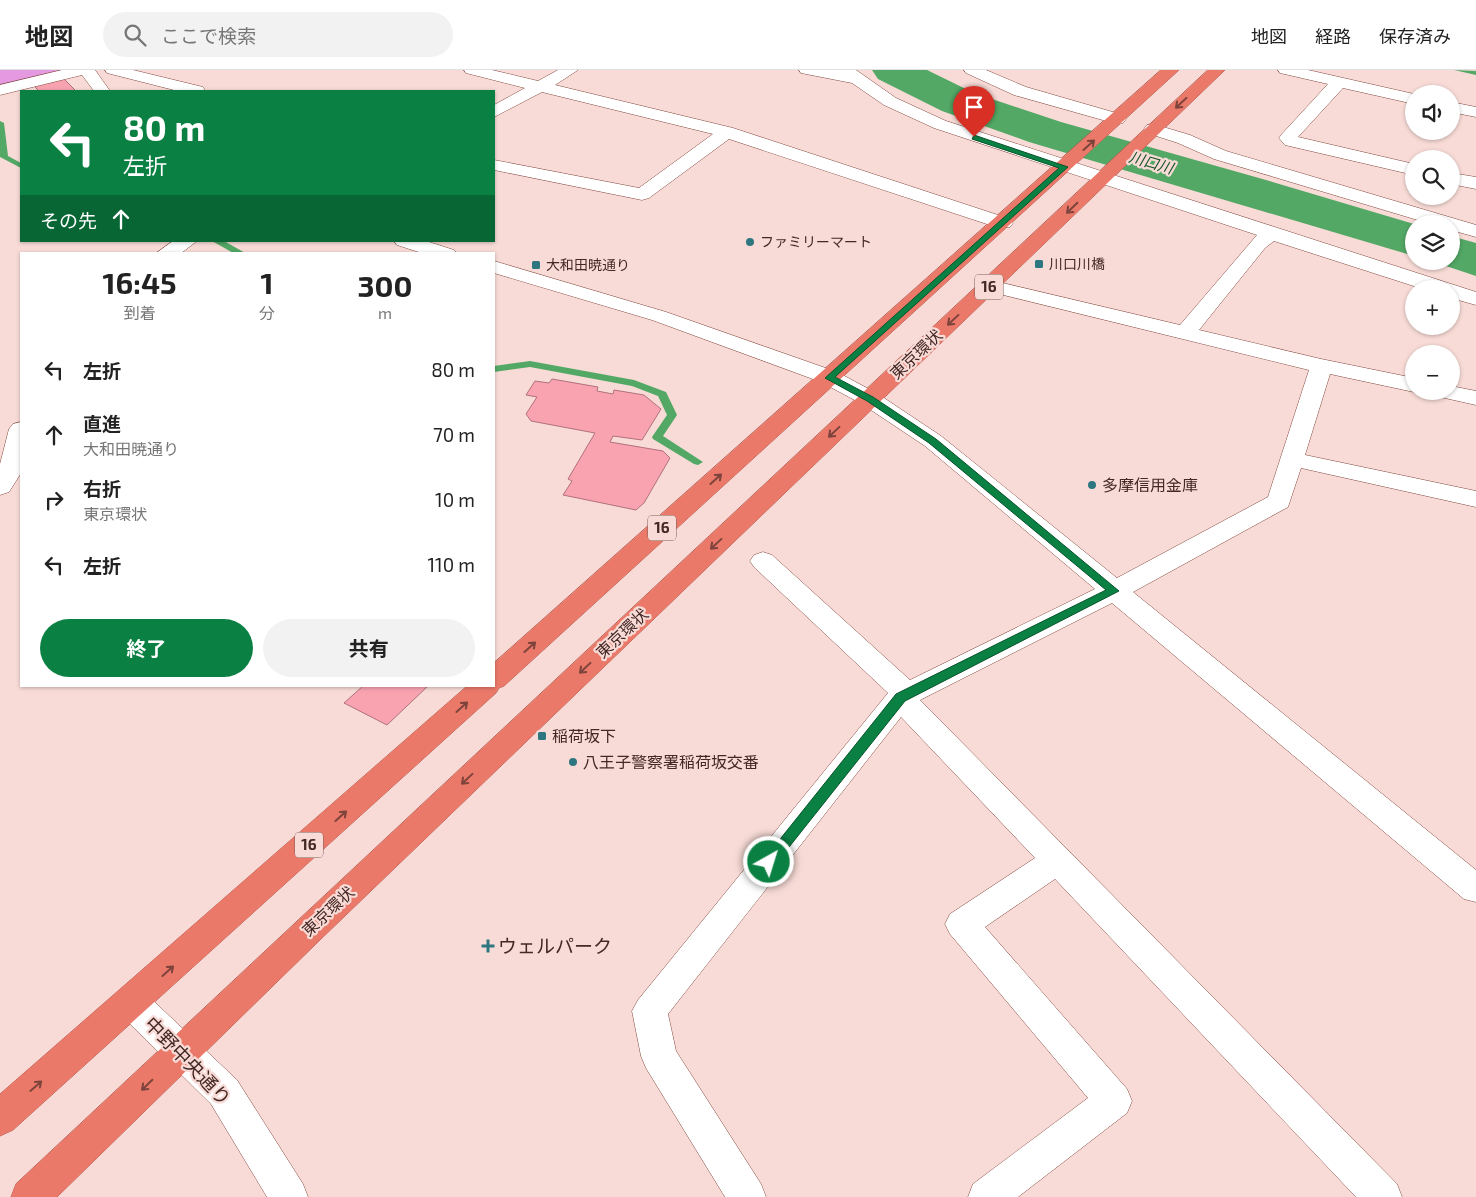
<!DOCTYPE html>
<html lang="ja">
<head>
<meta charset="utf-8">
<style>
	:root { --surface:#fff; --page:#f2f2f2; --text:#222; --muted:#767676; --line:#e0e0e0; --accent:#0b8043 }
	body { margin:0; font-family:"Exo 2","Noto Sans JP",sans-serif; background:var(--page); color:var(--text); height:100vh; display:flex; flex-direction:column; font-size:19px; white-space:nowrap }
	* { box-sizing:border-box; margin:0 }
	p { font-size:16px; color:var(--muted) }
	.icon { flex:none; width:28px; height:28px; fill:none; stroke:currentColor; stroke-width:2; stroke-linecap:round; stroke-linejoin:round }
	.map { position:relative; flex:1; overflow:hidden }
	.side { position:absolute; left:20px; top:182px; width:475px; height:435px; display:flex; flex-direction:column; background:var(--surface); border-radius:0px; box-shadow:0 1px 4px #0004 }
	.side>* { flex:none }
	.guide { position:absolute; left:20px; top:20px; width:475px; height:152px; border-radius:0px; box-shadow:0 1px 4px #0004; background:#0b8043; color:#fff; overflow:hidden }
	.tools { position:absolute; left:1405px; top:15px; display:grid; gap:10px }
	.tools a { display:grid; place-items:center; width:55px; height:55px; border-radius:50%; background:var(--surface); box-shadow:0 1px 4px #0004; font-size:25px }
	.pin { position:absolute; display:grid; place-items:center; width:42px; height:42px; color:#fff; margin:-51px -21px; border-radius:50% 50% 50% 0; rotate:-45deg; box-shadow:0 0 5px #0007 }
	.pin .icon { rotate:45deg }
	.me { position:absolute; width:55px; margin:-28px; rotate:39deg; stroke-linejoin:round; filter:drop-shadow(0 0 4px #0008) }
	.turn { display:flex; align-items:center; gap:18px; height:105px; padding:0 20px; font-size:22px }
	.turn .icon { width:65px; height:65px; stroke-width:2.5 }
	.turn b { display:block; font-size:35px; line-height:42px }
	.then { display:flex; align-items:center; height:48px; padding:0 20px; background:#0003; gap:10px; font-size:19px }
	.eta { display:flex; justify-content:space-evenly; align-items:center; height:85px; text-align:center }
	.eta b { font-size:30px; font-weight:700; line-height:35px }
	.cta { display:flex; gap:10px; margin-top:auto; padding:10px 20px }
	.cta a { flex:1; height:58px; border-radius:30px; background:var(--accent); color:#fff; font-size:20px; font-weight:700; line-height:58px; text-align:center }
	.cta a+a { background:var(--page); color:var(--text) }
	ul { padding:0; list-style:none }
	li { display:flex; align-items:center; gap:15px; height:65px; padding:0 20px }
	li div { flex:1 }
	li b { display:block; font-size:19px }
	li em { font-style:normal }
	header { display:flex; align-items:center; gap:30px; box-sizing:border-box; height:70px; padding:0 25px; background:var(--surface); border-bottom:1px solid var(--line) }
	header strong { font-size:24px }
	nav { display:flex; gap:28px; margin-inline-start:auto; font-size:18px }
	.search { width:350px; height:45px; background:var(--page); display:flex; align-items:center; gap:12px; box-sizing:border-box; padding:0 18px; border-radius:28px; color:var(--muted); font-size:19px }
	.map>svg:first-child { display:block }
	.green { fill:#e499e0 }
	.lines { fill:none; stroke-linecap:round; stroke-linejoin:round }
	.stream { fill:#53a865; fill-rule:evenodd }
	.river { fill:#53a865; fill-rule:evenodd }
	.building { fill:#f9a3b1; stroke:#b1707b }
	.minor-casing { stroke:#83483f; stroke-width:1 }
	.highway-casing { stroke:#b05d52; stroke-width:1 }
	.minor { fill:#fff; fill-rule:evenodd }
	.highway { fill:#eb796a; fill-rule:evenodd }
	.oneway { stroke:#7e443c }
	.route { fill:#0b8043; stroke:#07532c }
	.poi-dot { fill:#2e7680; stroke:#f8dbd6; stroke-width:2 }
	.labels { text-anchor:middle; stroke-width:4.5; stroke-linejoin:round; paint-order:stroke }
	.far-poi-label { font-size:14px; fill:#432824; stroke:#f8dbd6; text-anchor:start }
	.far-water-label { font-size:15px; font-style:italic; fill:#185528; stroke:#f8dbd6 }
	.shield { fill:#f8dbd6; stroke:#795e59; stroke-width:1 }
	.shield-label { font-size:15px; font-weight:bold; fill:#432824 }
	.street-label { font-size:16px; fill:#432824; stroke:#f8dbd6 }
	.poi-label { font-size:16px; fill:#432824; stroke:#f8dbd6; text-anchor:start }
	.near-poi-label { font-size:19px; fill:#432824; stroke:#f8dbd6; text-anchor:start }
	.near-street-label { font-size:19px; fill:#432824; stroke:#f8dbd6 }
</style>
</head>
<body>
<header>
<strong>地図</strong>
<div class="search"><svg class="icon" aria-label="search" viewBox="0 0 24 24"><circle cx="10" cy="10" r="6"/><path d="M15 15l6 6"/></svg>ここで検索</div>
<nav><a>地図</a><a>経路</a><a>保存済み</a></nav>
</header>
<div class="map">
<svg width="1476" height="1127" viewBox="0 0 1476 1127">
	<rect width="100%" height="100%" fill="#f8dbd6"/>
	<!-- green -->
	<path class="green" d="M 0,0 L 82,0 L 0,20 Z"/>
	<g class="lines">
		<!-- stream -->
		<path class="stream" d="M 1454,0 L 1476,1 L 1476,5 Z
			M 0,51 L 4,53 L 8,86 L 21,93 L 21,98 L 0,87 Z
			M 212,171 L 224,171 L 247,184 L 235,184 Z
			M 530,291 L 634,310 L 666,322 L 677,345 L 663,366 L 703,392 L 698,395 L 694,394 L 653,369 L 652,367 L 667,345 L 658,326 L 632,316 L 530,297 L 494,302 L 494,296 Z"/>
		<!-- river -->
		<path class="river" d="M 872,0 L 927,0 L 974,23 L 1061,52 L 1266,110 L 1414,154 L 1414,186 L 1029,72 L 942,41 L 878,9 Z
			M 1451,166 L 1476,173 L 1476,206 L 1431,191 L 1451,191 Z"/>
	</g>
	<!-- building -->
	<path class="building" d="M 64,9 L 76,21 L 39,21 L 34,16 Z
		M 552,309 L 598,317 L 597,321 L 613,324 L 614,320 L 644,325 L 661,339 L 642,370 L 613,366 L 610,372 L 663,381 L 670,388 L 644,433 L 636,440 L 563,425 L 572,411 L 568,409 L 595,363 L 531,351 L 526,344 L 537,327 L 526,325 L 535,311 L 549,313 Z
		M 363,616 L 428,616 L 387,655 L 344,633 Z"/>
	<g class="lines">
		<defs>
			<path id="minor" d="M 62,0 L 95,0 L 110,21 L 94,21 L 82,5 L 0,25 L 0,15 Z
				M 105,0 L 133,0 L 203,17 L 205,21 L 178,21 L 107,3 Z
				M 464,0 L 492,0 L 538,11 L 558,0 L 578,0 L 555,15 L 733,58 L 1010,149 L 1013,153 L 1010,157 L 996,157 L 729,69 L 649,128 L 642,130 L 494,100 L 494,90 L 639,118 L 713,64 L 542,22 L 494,47 L 494,35 L 525,18 L 466,3 Z
				M 799,0 L 856,0 L 896,28 L 946,51 L 1476,222 L 1476,235 L 1451,228 L 1451,219 L 1423,219 L 1274,171 L 1265,178 L 1199,260 L 1321,289 L 1414,308 L 1414,321 L 1416,321 L 1414,322 L 1330,304 L 1305,385 L 1476,421 L 1476,437 L 1301,398 L 1288,437 L 1133,522 L 1476,800 L 1476,832 L 1464,829 L 1112,533 L 920,630 L 1397,1114 L 1402,1127 L 1356,1127 L 1055,809 L 985,857 L 1127,1019 L 1132,1031 L 1127,1043 L 1018,1127 L 968,1127 L 973,1114 L 1088,1028 L 950,864 L 945,854 L 950,844 L 1035,788 L 901,647 L 668,944 L 676,981 L 761,1114 L 766,1127 L 725,1127 L 646,998 L 641,986 L 632,941 L 638,930 L 888,623 L 754,497 L 750,491 L 754,485 L 763,482 L 772,485 L 910,610 L 1095,519 L 925,376 L 862,334 L 821,312 L 652,250 L 494,203 L 494,191 L 666,242 L 837,302 L 878,324 L 941,366 L 1117,508 L 1268,427 L 1309,300 L 983,220 L 980,216 L 983,212 L 990,210 L 1180,255 L 1257,165 L 934,58 L 884,35 L 852,13 L 801,3 Z
				M 964,0 L 986,0 L 1026,17 L 1123,45 L 1126,49 L 1123,53 L 1117,54 L 1014,25 L 966,3 Z
				M 1278,0 L 1308,0 L 1414,24 L 1414,34 L 1343,18 L 1298,67 L 1414,94 L 1414,105 L 1285,75 L 1279,68 L 1282,64 L 1328,14 L 1280,3 Z
				M 1451,32 L 1476,37 L 1476,47 L 1451,42 Z
				M 1153,54 L 1190,65 L 1226,81 L 1476,155 L 1476,167 L 1451,160 L 1451,154 L 1431,154 L 1214,89 L 1178,73 L 1147,63 L 1144,59 L 1147,55 Z
				M 1451,103 L 1476,107 L 1476,119 L 1451,114 Z
				M 173,171 L 197,171 L 180,184 L 155,184 Z
				M 394,171 L 426,171 L 454,180 L 457,184 L 425,184 L 397,175 Z
				M 1451,316 L 1476,321 L 1476,335 L 1436,326 L 1433,321 L 1451,321 Z
				M 21,352 L 21,403 L 9,422 L 0,425 L 0,394 L 9,359 L 13,354 Z
				M 132,918 L 144,922 L 237,1010 L 303,1114 L 308,1127 L 267,1127 L 211,1034 L 120,944 L 115,933 L 120,922 Z"/>
			<path id="highway" d="M 1161,0 L 1179,0 L 504,616 L 499,618 L 496,623 L 13,1060 L 0,1066 L 0,1024 L 467,616 L 494,616 L 494,593 Z
				M 1208,0 L 1225,0 L 321,869 L 57,1127 L 11,1127 L 16,1114 Z"/>
		</defs>
		<!-- minor casing -->
		<use href="#minor" class="minor-casing"/>
		<!-- highway casing -->
		<use href="#highway" class="highway-casing"/>
		<!-- minor -->
		<use href="#minor" class="minor"/>
		<!-- highway -->
		<use href="#highway" class="highway"/>
	</g>
	<!-- one-way arrows -->
	<defs><path id="oneway-shaft" d="M-6 0H5M1.5-3L5.5 0L1.5 3" fill="none" stroke-width="1.6" stroke-linecap="round" stroke-linejoin="round" transform="scale(1.25)"/></defs>
	<g class="oneway">
		<use href="#oneway-shaft" transform="translate(1181 33) rotate(137)"/>
		<use href="#oneway-shaft" transform="translate(1089 75) rotate(-42)"/>
		<use href="#oneway-shaft" transform="translate(1072 138) rotate(136)"/>
		<use href="#oneway-shaft" transform="translate(953 250) rotate(137)"/>
		<use href="#oneway-shaft" transform="translate(834 362) rotate(137)"/>
		<use href="#oneway-shaft" transform="translate(716 409) rotate(-42)"/>
		<use href="#oneway-shaft" transform="translate(716 474) rotate(137)"/>
		<use href="#oneway-shaft" transform="translate(530 577) rotate(-42)"/>
		<use href="#oneway-shaft" transform="translate(585 598) rotate(137)"/>
		<use href="#oneway-shaft" transform="translate(462 637) rotate(-42)"/>
		<use href="#oneway-shaft" transform="translate(467 709) rotate(137)"/>
		<use href="#oneway-shaft" transform="translate(341 746) rotate(-42)"/>
		<use href="#oneway-shaft" transform="translate(168 901) rotate(-42)"/>
		<use href="#oneway-shaft" transform="translate(147 1015) rotate(136)"/>
		<use href="#oneway-shaft" transform="translate(36 1016) rotate(-41)"/>
	</g>
	<!-- route -->
	<path class="route" d="M 974,65 L 1068,97 L 835,307 L 873,327 L 936,369 L 1119,521 L 905,631 L 774,796 L 765,796 L 763,792 L 765,788 L 896,624 L 1106,520 L 929,373 L 867,331 L 825,308 L 1059,98 L 972,69 Z"/>
	<!-- markers -->
	<g class="poi-dot">
		<circle cx="750" cy="172" r="5"/>
		<rect x="1034" y="189" width="10" height="10" rx="2.5"/>
		<rect x="531" y="190" width="10" height="10" rx="2.5"/>
		<circle cx="1092" cy="415" r="5"/>
		<rect x="537" y="661" width="10" height="10" rx="2.5"/>
		<circle cx="573" cy="692" r="5"/>
		<path d="M485.5 868.5h5v5h5v5h-5v5h-5v-5h-5v-5h5z"/>
	</g>
	<g class="labels">
		<!-- far-poi labels -->
		<g class="far-poi-label">
			<text x="760" y="177">ファミリーマート</text>
			<text x="1049" y="199">川口川橋</text>
			<text x="546" y="200">大和田暁通り</text>
		</g>
		<!-- far-water labels -->
		<g class="far-water-label">
			<text transform="translate(1151 93) rotate(16)" y="5">川口川</text>
		</g>
		<!-- shield labels -->
		<g class="shield">
			<rect x="975" y="204.5" width="28" height="25" rx="4"/>
			<rect x="648" y="445.5" width="28" height="25" rx="4"/>
			<rect x="295" y="762.5" width="28" height="25" rx="4"/>
		</g>
		<g class="shield-label">
			<text x="989" y="222">16</text>
			<text x="662" y="463">16</text>
			<text x="309" y="780">16</text>
		</g>
		<!-- street labels -->
		<g class="street-label">
			<text transform="translate(916 284) rotate(-43)" y="6">東京環状</text>
			<text transform="translate(622 563) rotate(-43)" y="6">東京環状</text>
			<text transform="translate(328 841) rotate(-43)" y="6">東京環状</text>
		</g>
		<!-- poi labels -->
		<g class="poi-label">
			<text x="1102" y="421">多摩信用金庫</text>
			<text x="552" y="672">稲荷坂下</text>
			<text x="583" y="698">八王子警察署稲荷坂交番</text>
		</g>
		<!-- near-poi labels -->
		<g class="near-poi-label">
			<text x="498" y="883">ウェルパーク</text>
		</g>
		<!-- near-street labels -->
		<g class="near-street-label">
			<text transform="translate(188 991) rotate(46)" y="7">中野中央通り</text>
		</g>
	</g>
</svg>
<div class="tools">
<a><svg class="icon" aria-label="sound" viewBox="0 0 24 24"><path d="M4 9h4l5-4v14l-5-4H4zM17 9q2 3 0 6"/></svg></a>
<a><svg class="icon" aria-label="search" viewBox="0 0 24 24"><circle cx="10" cy="10" r="6"/><path d="M15 15l6 6"/></svg></a>
<a><svg class="icon" aria-label="layers" viewBox="0 0 24 24"><path d="M12 4l9 5-9 5-9-5zM3 14l9 5 9-5"/></svg></a>
<a>+</a>
<a>−</a>
</div>
<div class="pin" style="left:974px;top:67px;background:#d93025"><svg class="icon" aria-label="arrive" viewBox="0 0 24 24"><path d="M6 21V4h12l-3 4 3 4H6"/></svg></div>
<svg class="me" style="left:769px;top:792px" viewBox="-20 -20 40 40"><circle r="17" fill="#0b8043" stroke="#fff" stroke-width="3"/><path d="M0-11L8 9 0 5-8 9z" fill="#fff"/></svg>
<div class="guide">
<div class="turn"><svg class="icon" aria-label="left" viewBox="0 0 24 24"><path d="M17 20v-9H6M10 6l-5 5 5 5"/></svg><div><b>80 m</b>左折</div></div>
<div class="then">その先<svg class="icon" aria-label="ahead" viewBox="0 0 24 24"><path d="M12 20V5M6 11l6-6 6 6"/></svg></div>
</div>
<section class="side">
<div class="eta">
<div><b>16:45</b><p>到着</p></div>
<div><b>1</b><p>分</p></div>
<div><b>300</b><p>m</p></div>
</div>
<ul>
<li><svg class="icon" aria-label="left" viewBox="0 0 24 24"><path d="M17 20v-9H6M10 6l-5 5 5 5"/></svg><div><b>左折</b></div><em>80 m</em></li>
<li><svg class="icon" aria-label="ahead" viewBox="0 0 24 24"><path d="M12 20V5M6 11l6-6 6 6"/></svg><div><b>直進</b><p>大和田暁通り</p></div><em>70 m</em></li>
<li><svg class="icon" aria-label="right" viewBox="0 0 24 24"><path d="M7 20v-9h11M14 6l5 5-5 5"/></svg><div><b>右折</b><p>東京環状</p></div><em>10 m</em></li>
<li><svg class="icon" aria-label="left" viewBox="0 0 24 24"><path d="M17 20v-9H6M10 6l-5 5 5 5"/></svg><div><b>左折</b></div><em>110 m</em></li>
</ul>
<div class="cta"><a>終了</a><a>共有</a></div>
</section>
</div>
</body>
</html>
